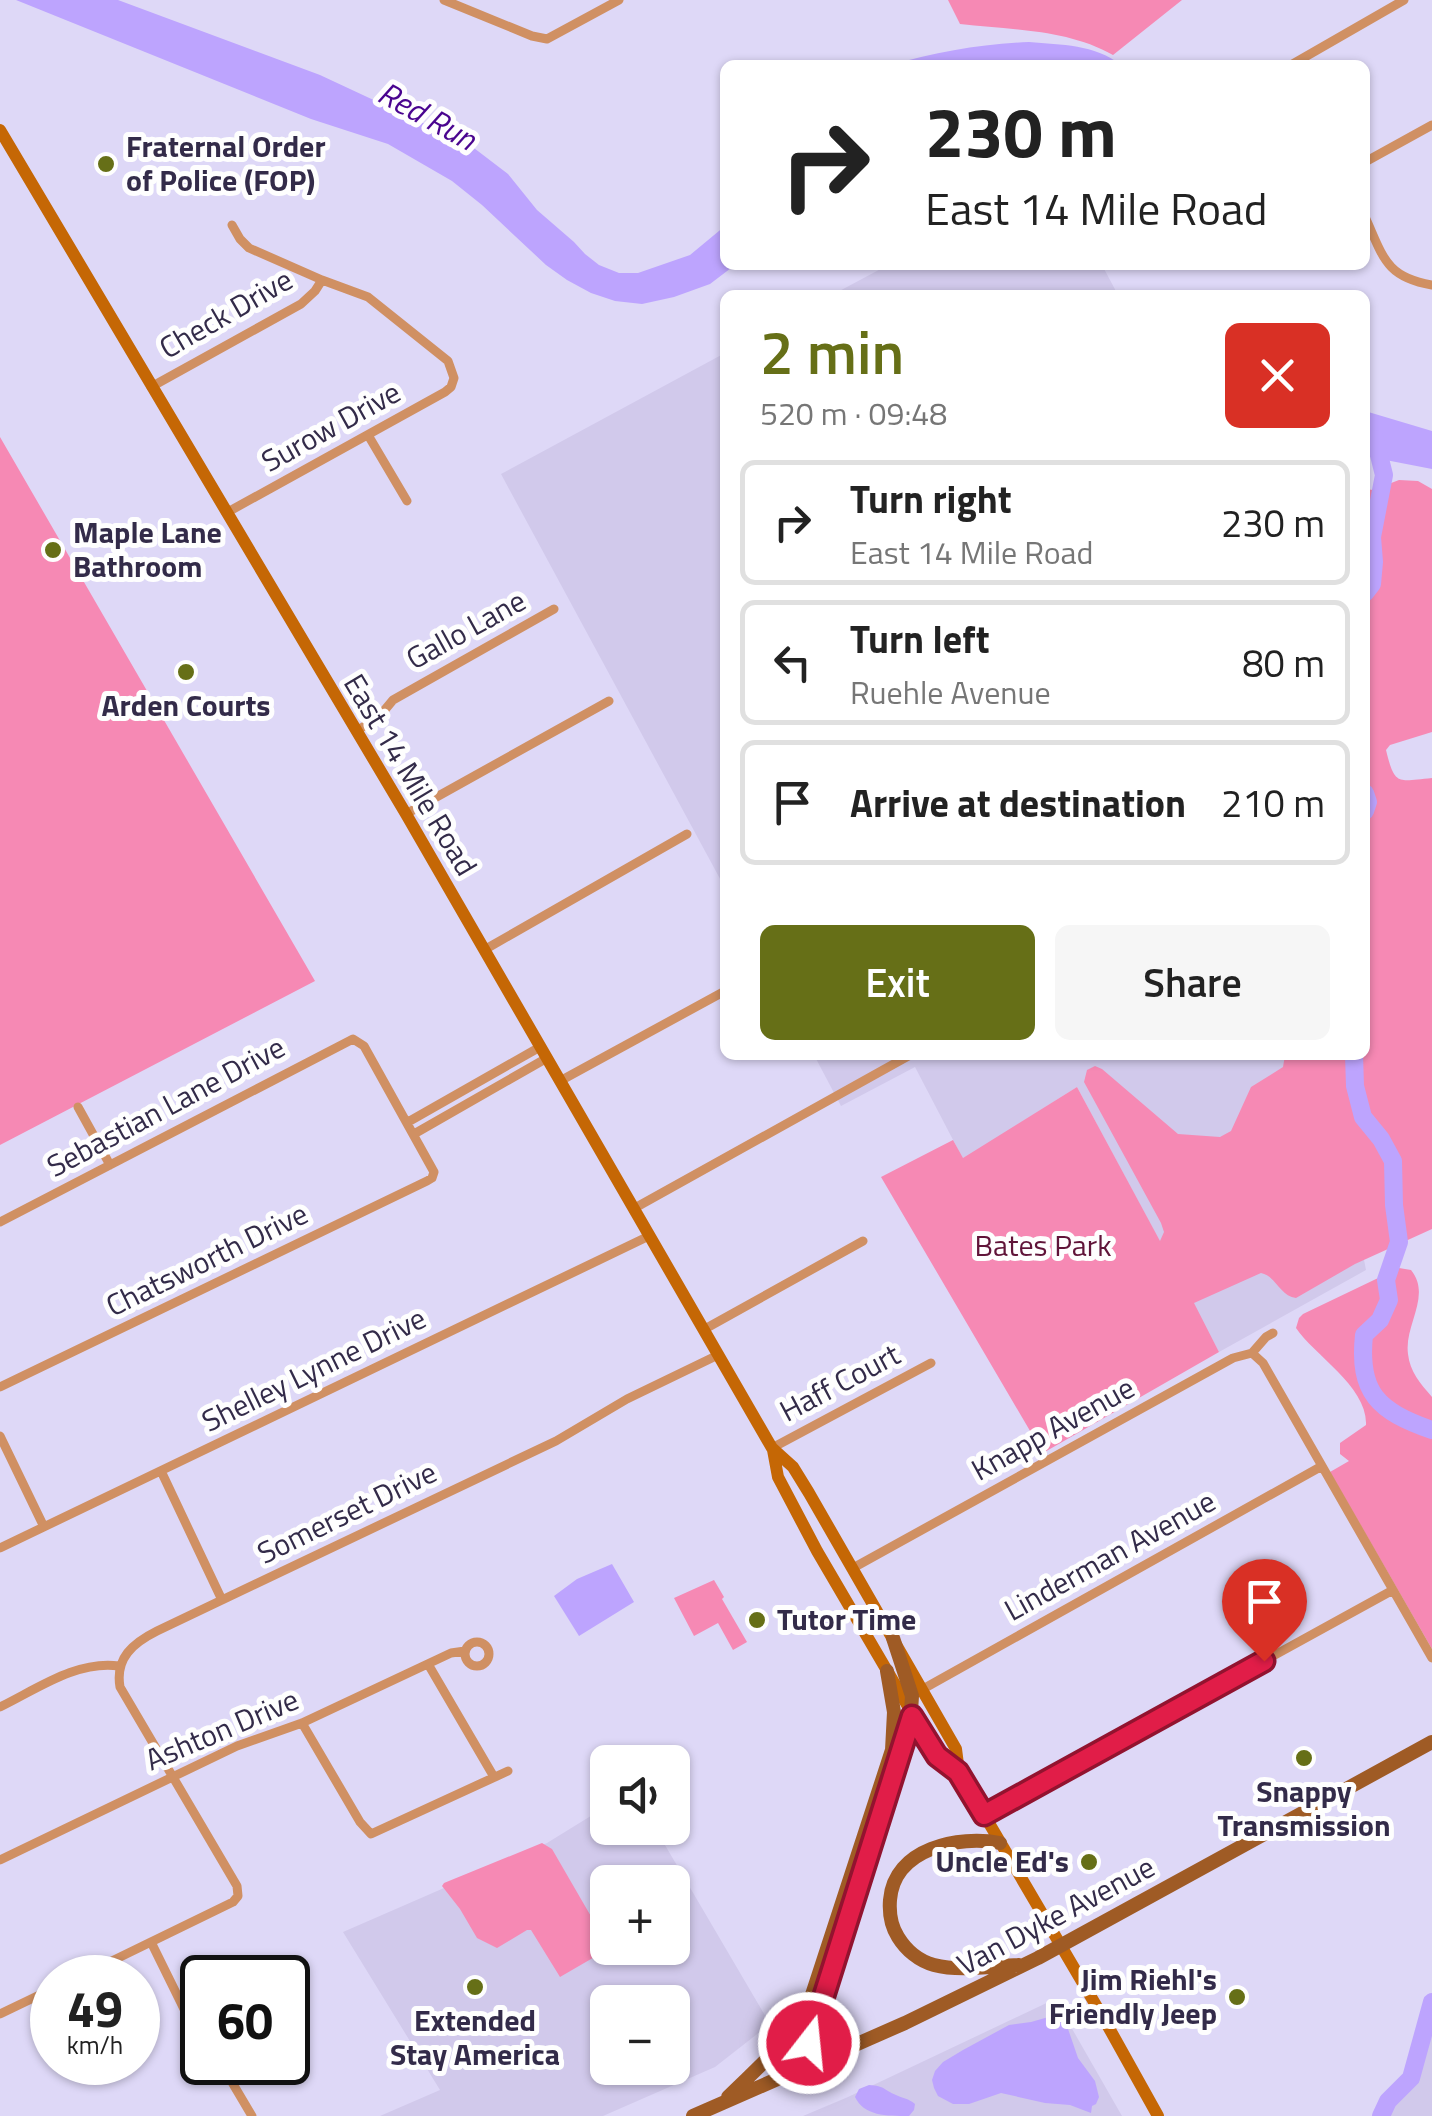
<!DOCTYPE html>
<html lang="en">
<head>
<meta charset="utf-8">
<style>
	:root { --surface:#fff; --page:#f6f6f6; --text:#222; --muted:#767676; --line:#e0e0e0; --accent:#666f17 }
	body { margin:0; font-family:"Titillium Web",sans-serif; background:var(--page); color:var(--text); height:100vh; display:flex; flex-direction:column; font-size:38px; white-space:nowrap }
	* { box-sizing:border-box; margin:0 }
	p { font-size:32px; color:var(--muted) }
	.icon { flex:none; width:55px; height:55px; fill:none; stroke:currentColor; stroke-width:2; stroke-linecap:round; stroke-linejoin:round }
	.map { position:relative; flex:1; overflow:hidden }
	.side { position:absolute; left:720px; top:290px; width:650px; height:770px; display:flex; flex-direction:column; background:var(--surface); border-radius:15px; box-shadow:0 2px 8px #0004 }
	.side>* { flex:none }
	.banner { position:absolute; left:720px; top:60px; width:650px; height:210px; border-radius:15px; box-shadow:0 2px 8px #0004; background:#fff; color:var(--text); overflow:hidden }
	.fabs { position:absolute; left:590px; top:1745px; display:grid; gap:20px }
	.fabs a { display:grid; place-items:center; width:100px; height:100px; border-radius:15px; background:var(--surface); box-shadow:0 2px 8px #0004; font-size:50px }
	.speed { position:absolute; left:30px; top:1955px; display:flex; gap:20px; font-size:50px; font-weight:700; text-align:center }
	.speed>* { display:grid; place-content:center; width:130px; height:130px; border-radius:50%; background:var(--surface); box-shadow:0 2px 8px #0004; line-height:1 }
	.speed small { font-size:25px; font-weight:400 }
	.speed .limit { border:5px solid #111; border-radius:15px; background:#fff; color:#111 }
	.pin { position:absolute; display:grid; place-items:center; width:85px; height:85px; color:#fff; margin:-102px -42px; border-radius:50% 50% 50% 0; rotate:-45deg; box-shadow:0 0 10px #0007 }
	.pin .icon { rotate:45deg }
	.me { position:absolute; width:110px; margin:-55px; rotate:16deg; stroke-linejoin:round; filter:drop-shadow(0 0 8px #0008) }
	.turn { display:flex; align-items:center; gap:35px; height:210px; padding:0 40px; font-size:45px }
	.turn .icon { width:130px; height:130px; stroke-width:2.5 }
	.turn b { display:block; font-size:70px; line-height:85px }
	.round { display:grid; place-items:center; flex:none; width:105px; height:105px; border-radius:15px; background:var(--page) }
	.overview { display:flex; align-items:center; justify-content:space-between; height:170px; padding:0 40px }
	h1 { font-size:60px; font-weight:600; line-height:75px; color:var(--accent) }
	.primary-button { display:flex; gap:20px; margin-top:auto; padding:20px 40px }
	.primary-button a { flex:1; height:115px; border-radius:15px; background:var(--accent); color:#fff; font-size:40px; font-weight:600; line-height:115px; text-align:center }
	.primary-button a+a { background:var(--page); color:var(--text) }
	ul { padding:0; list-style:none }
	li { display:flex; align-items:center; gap:30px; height:125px; margin:0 20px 15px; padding:0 20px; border:5px solid var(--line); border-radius:15px }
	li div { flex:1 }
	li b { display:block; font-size:38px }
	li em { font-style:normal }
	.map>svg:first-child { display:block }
	.built { fill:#d1c9eb; fill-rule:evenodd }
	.green { fill:#f689b4 }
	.water { fill:#bda4fe }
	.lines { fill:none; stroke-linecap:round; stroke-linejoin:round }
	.river { stroke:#bda4fe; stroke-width:18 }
	.street { stroke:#d09063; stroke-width:9 }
	.secondary { stroke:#c56705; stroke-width:12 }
	.primary { stroke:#9f5b25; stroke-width:14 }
	.route-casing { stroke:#92132f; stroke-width:25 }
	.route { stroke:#e11d48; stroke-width:18 }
	.poi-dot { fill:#666f17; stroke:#fefefe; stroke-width:4 }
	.labels { text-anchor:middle; stroke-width:10; stroke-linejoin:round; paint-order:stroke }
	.poi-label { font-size:30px; font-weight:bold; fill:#332b49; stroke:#fefefe; text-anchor:start }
	.street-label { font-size:30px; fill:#332b49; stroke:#fefefe }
	.park-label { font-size:30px; fill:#601439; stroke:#fefefe }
	.water-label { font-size:32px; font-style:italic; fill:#49048f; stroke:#fefefe }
</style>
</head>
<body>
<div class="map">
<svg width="1432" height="2116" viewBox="0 0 1432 2116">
	<rect width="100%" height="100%" fill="#ded8f7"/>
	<!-- built -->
	<path class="built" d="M 888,265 L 1102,265 L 1118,295 L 832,295 Z
		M 725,353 L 725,888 L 501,474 Z
		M 814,1055 L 1324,1055 L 1366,1270 L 1219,1352 L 1077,1087 L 963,1159 L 915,1067 L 841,1106 Z
		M 607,1806 L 608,1828 L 655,1828 L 770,2024 L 715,2067 L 603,2116 L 380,2116 L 440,2090 L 343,1932 L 547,1843 ZM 608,1882 L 672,1882 L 672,1948 L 608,1948 ZM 608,2002 L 672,2002 L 672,2068 L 608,2068 Z
		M 1055,1999 L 1122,2116 L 803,2116 L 848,2097 Z
		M 1432,2014 L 1432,2116 L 1386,2116 L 1389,2108 L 1415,2081 Z"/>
	<!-- green -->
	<path class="green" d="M 948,0 L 1182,0 L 1113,55 C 1067,29 1011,30 960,24 Z
		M 0,437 L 315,981 L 0,1145 Z
		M 1399,480 L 1418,481 L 1432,489 L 1432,732 L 1390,745 L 1386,750 C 1395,787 1398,781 1432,778 L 1432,1229 L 1355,1264 L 1296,1298 C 1280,1296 1276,1276 1261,1273 L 1194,1303 L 1219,1352 L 1043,1453 L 881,1177 L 953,1140 L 963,1158 L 1077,1087 L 1160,1241 L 1164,1232 L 1161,1223 L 1084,1082 L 1087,1070 L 1095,1066 L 1102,1069 L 1178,1134 L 1220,1137 L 1231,1131 L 1251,1087 L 1283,1067 L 1285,1055 L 1365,1055 L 1365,489 L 1373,490 Z
		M 1399,1268 L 1411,1270 C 1432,1296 1404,1325 1408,1354 C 1410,1372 1420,1383 1432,1397 L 1432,1649 L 1330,1472 L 1349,1461 L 1340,1454 L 1340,1443 L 1366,1425 C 1368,1387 1314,1355 1296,1328 L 1299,1318 L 1303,1314 Z
		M 714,1580 L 724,1597 L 722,1599 L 747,1642 L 733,1650 L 718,1623 L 694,1636 L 674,1598 Z
		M 542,1843 L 552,1849 L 607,1944 L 608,1948 L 610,1948 L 560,1977 L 531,1930 L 527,1930 L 497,1948 L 477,1938 L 460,1909 L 442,1886 L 444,1883 Z"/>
	<!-- water -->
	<path class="water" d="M 16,0 L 118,0 L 320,75 L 470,145 L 508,174 L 537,210 L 574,242 L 585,254 L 599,265 L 619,273 L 638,273 L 690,255 L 725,226 L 725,265 L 735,265 L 710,284 L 674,297 L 642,304 L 615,301 L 591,293 L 567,280 L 546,265 L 482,205 L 452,181 L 388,144 L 311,119 Z
		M 1029,42 C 1062,45 1094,44 1121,65 L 890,65 C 937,52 981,44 1029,42 Z
		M 1365,411 L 1432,431 L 1432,469 L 1365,456 Z
		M 612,1564 L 634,1602 L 579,1636 L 554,1596 L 577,1579 Z
		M 1052,2016 L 1057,2016 L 1067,2026 L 1078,2058 L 1095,2081 L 1099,2097 L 1096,2104 L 1092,2106 L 1091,2113 L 1070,2105 L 1045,2103 L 1001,2093 L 969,2104 L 953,2104 L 938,2096 L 934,2088 L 932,2080 L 935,2071 L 943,2062 L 963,2050 L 1009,2025 L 1031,2022 Z
		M 869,2085 C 885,2086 884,2090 896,2095 C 904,2099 908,2098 915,2104 L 914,2110 L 909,2116 C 886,2116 864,2116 855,2097 L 859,2089 Z"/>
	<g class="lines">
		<!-- river -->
		<path class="river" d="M 1365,593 L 1372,584 L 1374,562 L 1372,537 L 1384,475 L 1375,439
			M 1365,793 L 1368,802 L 1365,811
			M 1354,1055 L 1355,1086 L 1363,1117 L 1381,1139 L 1393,1161 L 1394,1205 L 1399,1242 L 1386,1280 L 1389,1300 L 1380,1320 L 1364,1335 C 1358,1393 1378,1411 1432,1430
			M 1381,2116 L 1388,2101 L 1411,2078 L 1432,2002"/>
		<!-- street -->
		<path class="street" d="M 444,0 L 532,36 L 547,39 L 619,0
			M 1291,65 L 1404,0
			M 1365,162 L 1432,125
			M 1365,217 C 1383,256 1385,277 1432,285
			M 151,387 L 301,304 L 315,291 L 322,280
			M 368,435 L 407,501
			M 226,513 L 445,392 L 451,387 L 454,378 L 448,361 L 368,297 L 322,280 L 249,248 L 240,239 L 232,225
			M 356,731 L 378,718 L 393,700 L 554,609
			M 406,814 L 609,701
			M 484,950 L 687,834
			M 560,1081 L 725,991
			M 78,1107 L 110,1165
			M 408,1122 L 540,1047
			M 414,1134 L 547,1058
			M 633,1209 L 910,1055
			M 0,1222 L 353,1039 L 364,1046 L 434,1172 L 432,1178 L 427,1181 L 0,1387
			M 703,1330 L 863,1241
			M 1252,1353 L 1263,1363 L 1432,1658
			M 0,1436 L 44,1527
			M 772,1448 L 931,1363
			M 161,1471 L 222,1600
			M 0,1548 L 649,1236
			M 853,1568 L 1233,1358 L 1252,1353 L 1266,1337 L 1273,1333
			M465 1654a12 12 0 1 1 24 0a12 12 0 1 1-24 0Z
			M 428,1664 L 494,1777
			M 923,1689 L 1322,1466
			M 0,1707 C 37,1689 77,1660 119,1666
			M 302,1723 L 360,1822 L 371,1834 L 508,1771
			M 984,1815 L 1393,1590
			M 0,1860 L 237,1746 L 302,1723 L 451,1653 L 465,1651
			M 151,1942 L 184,2009 L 197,2020 L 202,2031
			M 77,1978 L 233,1902 L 238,1896 L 237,1886 L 120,1687 C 115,1658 133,1643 157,1631 L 556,1441 L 627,1399 L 718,1355
			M 0,2014 L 52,1989
			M 220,2062 L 252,2116"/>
		<!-- secondary -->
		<path class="secondary" d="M 0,130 L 406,814 L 772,1448 L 793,1467 L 809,1493 L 956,1749 L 959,1772
			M 773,1450 L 778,1477 L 817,1551 L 937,1756 L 959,1772 L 1104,2019 L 1158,2116"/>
		<!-- primary -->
		<path class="primary" d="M 1000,1843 C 959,1835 894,1848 890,1900 C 889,1913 891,1926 898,1937 C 906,1950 919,1961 934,1965 C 960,1972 992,1966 1019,1965
			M 789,2072 L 803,2055 L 809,2043 L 910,1727 L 912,1696 L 893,1638
			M 728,2097 C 758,2067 792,2040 810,2001 L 892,1750 L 894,1712 L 887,1671
			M 693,2116 L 905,2023 L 1038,1958 L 1432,1742"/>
	</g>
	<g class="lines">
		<defs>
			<path id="route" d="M 809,2043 L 912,1716 L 937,1756 L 958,1772 L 984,1815 L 1264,1661"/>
		</defs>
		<!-- route casing -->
		<use href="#route" class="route-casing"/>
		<!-- route -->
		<use href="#route" class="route"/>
	</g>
	<!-- markers -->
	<g class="poi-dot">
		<circle cx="106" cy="164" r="10"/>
		<circle cx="53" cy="550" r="10"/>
		<circle cx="186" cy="672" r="10"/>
		<circle cx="757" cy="1620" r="10"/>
		<circle cx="1304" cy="1758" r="10"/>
		<circle cx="1089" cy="1862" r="10"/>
		<circle cx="475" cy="1987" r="10"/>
		<circle cx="1237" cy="1997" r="10"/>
	</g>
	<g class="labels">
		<!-- poi labels -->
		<g class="poi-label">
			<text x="126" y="157">Fraternal Order<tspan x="126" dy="34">of Police (FOP)</tspan></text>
			<text x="73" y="543">Maple Lane<tspan x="73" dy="34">Bathroom</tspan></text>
			<text x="186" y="716" text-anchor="middle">Arden Courts</text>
			<text x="777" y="1630">Tutor Time</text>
			<text x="1304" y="1802" text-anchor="middle">Snappy<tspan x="1304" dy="34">Transmission</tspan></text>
			<text x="1069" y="1872" text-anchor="end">Uncle Ed's</text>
			<text x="1217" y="1990" text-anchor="end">Jim Riehl's<tspan x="1217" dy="34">Friendly Jeep</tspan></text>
			<text x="475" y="2031" text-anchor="middle">Extended<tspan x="475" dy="34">Stay America</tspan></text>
		</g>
		<!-- street labels -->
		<g class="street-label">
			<text transform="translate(226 314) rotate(-30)" y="10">Check Drive</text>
			<text transform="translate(331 427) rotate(-29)" y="10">Surow Drive</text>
			<text transform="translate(466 630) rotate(-29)" y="10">Gallo Lane</text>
			<text transform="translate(410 775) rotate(59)" y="10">East 14 Mile Road</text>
			<text transform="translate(166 1107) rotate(-28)" y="10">Sebastian Lane Drive</text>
			<text transform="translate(207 1260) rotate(-26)" y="10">Chatsworth Drive</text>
			<text transform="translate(314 1370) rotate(-26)" y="10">Shelley Lynne Drive</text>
			<text transform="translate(840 1383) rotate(-28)" y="10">Haff Court</text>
			<text transform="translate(1053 1429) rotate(-29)" y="10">Knapp Avenue</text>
			<text transform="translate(347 1513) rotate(-26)" y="10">Somerset Drive</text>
			<text transform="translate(1110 1556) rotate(-29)" y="10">Linderman Avenue</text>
			<text transform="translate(222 1730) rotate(-23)" y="10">Ashton Drive</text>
			<text transform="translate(1056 1916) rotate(-28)" y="10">Van Dyke Avenue</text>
		</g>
		<!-- park labels -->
		<g class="park-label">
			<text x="1043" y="1256">Bates Park</text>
		</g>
		<!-- water labels -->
		<g class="water-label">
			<text transform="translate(427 116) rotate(29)" y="11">Red Run</text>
		</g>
	</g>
</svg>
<div class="fabs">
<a><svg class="icon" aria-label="sound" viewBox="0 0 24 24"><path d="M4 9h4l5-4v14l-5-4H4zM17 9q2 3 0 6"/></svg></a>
<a>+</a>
<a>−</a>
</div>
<div class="speed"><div>49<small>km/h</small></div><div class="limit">60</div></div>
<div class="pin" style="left:1264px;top:1661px;background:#d93025"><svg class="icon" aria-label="arrive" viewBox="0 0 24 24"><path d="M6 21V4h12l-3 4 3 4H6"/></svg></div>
<svg class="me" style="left:809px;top:2043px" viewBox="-20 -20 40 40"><circle r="17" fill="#e11d48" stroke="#fff" stroke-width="3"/><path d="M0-11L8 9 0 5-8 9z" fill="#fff"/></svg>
<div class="banner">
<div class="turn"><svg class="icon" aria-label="right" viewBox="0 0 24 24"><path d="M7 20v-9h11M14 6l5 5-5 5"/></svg><div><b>230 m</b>East 14 Mile Road</div></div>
</div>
<section class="side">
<div class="overview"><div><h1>2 min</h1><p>520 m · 09:48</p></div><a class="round" style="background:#d93025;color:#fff"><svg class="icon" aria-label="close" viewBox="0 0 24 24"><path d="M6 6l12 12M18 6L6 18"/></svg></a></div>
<ul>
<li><svg class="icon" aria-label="right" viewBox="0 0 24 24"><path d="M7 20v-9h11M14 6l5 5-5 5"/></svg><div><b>Turn right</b><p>East 14 Mile Road</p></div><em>230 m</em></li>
<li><svg class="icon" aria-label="left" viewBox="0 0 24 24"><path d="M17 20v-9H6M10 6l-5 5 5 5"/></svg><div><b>Turn left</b><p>Ruehle Avenue</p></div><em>80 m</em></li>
<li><svg class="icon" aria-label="arrive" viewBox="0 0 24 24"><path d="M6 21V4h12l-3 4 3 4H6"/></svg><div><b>Arrive at destination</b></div><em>210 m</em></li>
</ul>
<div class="primary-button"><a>Exit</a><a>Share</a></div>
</section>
</div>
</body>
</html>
